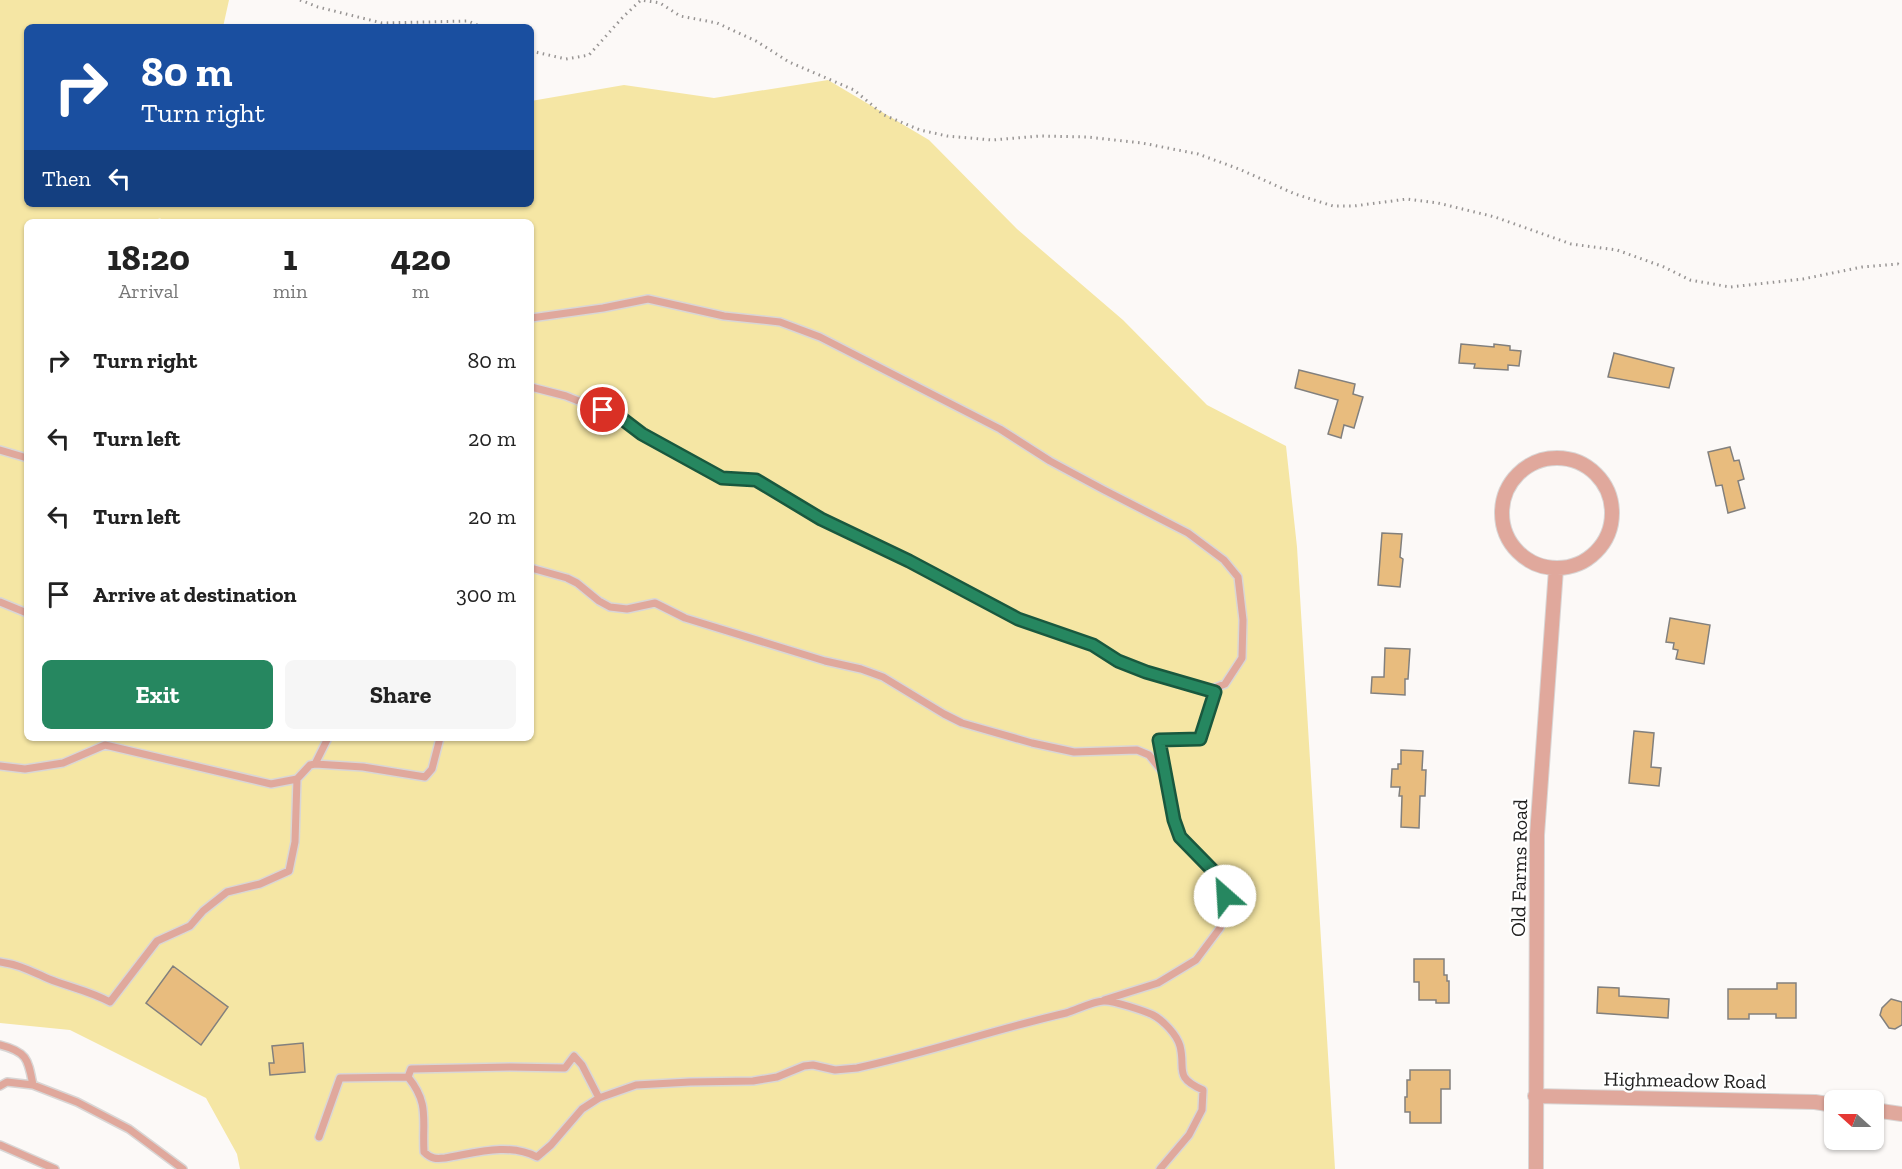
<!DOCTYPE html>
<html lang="en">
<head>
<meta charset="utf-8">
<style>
	:root { --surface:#fff; --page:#f6f6f6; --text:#222; --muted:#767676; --accent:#268760 }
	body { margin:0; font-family:"Zilla Slab",serif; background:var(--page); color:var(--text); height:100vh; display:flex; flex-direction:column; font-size:22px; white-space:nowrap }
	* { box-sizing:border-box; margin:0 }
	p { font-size:20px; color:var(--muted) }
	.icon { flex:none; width:33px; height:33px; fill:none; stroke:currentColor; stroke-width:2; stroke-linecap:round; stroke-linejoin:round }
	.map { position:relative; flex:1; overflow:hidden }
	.details { position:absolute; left:24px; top:219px; width:510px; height:522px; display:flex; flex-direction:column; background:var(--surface); border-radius:9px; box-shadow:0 2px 4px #0004 }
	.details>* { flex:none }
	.hud { position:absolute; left:24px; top:24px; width:510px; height:183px; border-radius:9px; box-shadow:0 2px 4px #0004; background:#1a4fa0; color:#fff; overflow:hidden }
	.needle { width:39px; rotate:291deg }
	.tools { position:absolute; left:1824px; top:1090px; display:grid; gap:12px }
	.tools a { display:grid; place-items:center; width:60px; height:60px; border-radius:9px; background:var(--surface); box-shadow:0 2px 4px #0004; font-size:30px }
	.pin { position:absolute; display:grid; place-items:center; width:51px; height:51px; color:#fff; margin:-26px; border:3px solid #fff; border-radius:50%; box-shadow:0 2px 6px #0007 }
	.me { position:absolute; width:66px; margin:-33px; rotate:334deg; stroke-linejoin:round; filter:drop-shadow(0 0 4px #0008) }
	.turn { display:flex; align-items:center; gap:21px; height:126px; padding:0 18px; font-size:27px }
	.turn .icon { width:78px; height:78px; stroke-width:2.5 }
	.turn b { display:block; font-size:42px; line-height:51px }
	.then { display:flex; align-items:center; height:57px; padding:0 18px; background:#0003; gap:12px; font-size:22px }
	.eta { display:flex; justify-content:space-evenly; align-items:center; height:102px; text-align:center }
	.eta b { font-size:36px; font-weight:700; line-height:42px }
	.cta { display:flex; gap:12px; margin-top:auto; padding:12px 18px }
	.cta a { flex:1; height:69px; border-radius:9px; background:var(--accent); color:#fff; font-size:24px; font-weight:700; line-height:69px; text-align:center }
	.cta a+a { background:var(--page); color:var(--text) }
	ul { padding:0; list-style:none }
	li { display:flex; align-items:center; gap:18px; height:78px; padding:0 18px }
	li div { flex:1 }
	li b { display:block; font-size:22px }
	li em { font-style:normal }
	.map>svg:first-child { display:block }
	.green { fill:#f5e6a4; fill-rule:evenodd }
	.building { fill:#e8bc7e; stroke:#82807e; stroke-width:1.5 }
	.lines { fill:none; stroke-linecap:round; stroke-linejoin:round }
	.service-casing { stroke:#d9d6d5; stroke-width:10 }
	.minor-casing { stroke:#d9d6d5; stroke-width:16 }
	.path { stroke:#989594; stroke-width:3; stroke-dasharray:1.5 4.5; stroke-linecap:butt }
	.service { stroke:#e0a89c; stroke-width:7 }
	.minor { stroke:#e0a89c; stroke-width:14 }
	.route-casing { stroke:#19583e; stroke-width:15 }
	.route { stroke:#268760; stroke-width:10 }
	.labels { text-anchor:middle; stroke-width:4.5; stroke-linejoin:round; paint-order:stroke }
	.street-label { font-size:20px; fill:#222120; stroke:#fff }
</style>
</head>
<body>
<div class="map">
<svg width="1902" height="1169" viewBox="0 0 1902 1169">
	<rect width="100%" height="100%" fill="#fcf9f7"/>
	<!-- green -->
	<path class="green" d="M 0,0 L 229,0 L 223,27 L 27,27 L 27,204 L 531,204 L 531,101 L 624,85 L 714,98 L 828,80 L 929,140 L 1017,229 L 1123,320 L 1207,405 L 1286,446 L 1297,547 L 1335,1169 L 240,1169 L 237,1154 L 206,1098 L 70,1030 L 0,1023 ZM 161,218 L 156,222 L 531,222 L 531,738 L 27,738 L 27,222 L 148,222 Z"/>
	<!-- building -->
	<path class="building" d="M 1461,344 L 1494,347 L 1494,344 L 1510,346 L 1510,350 L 1521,351 L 1519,366 L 1508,365 L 1508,370 L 1474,368 L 1475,364 L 1459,363 Z
		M 1614,353 L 1674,368 L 1669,388 L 1608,377 Z
		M 1299,370 L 1355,384 L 1353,394 L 1363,397 L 1354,428 L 1344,425 L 1341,438 L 1328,434 L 1338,400 L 1295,388 Z
		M 1730,447 L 1734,461 L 1739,460 L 1744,479 L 1738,481 L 1745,508 L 1728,513 L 1722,485 L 1716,486 L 1708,452 Z
		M 1382,533 L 1402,534 L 1400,557 L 1403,559 L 1400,587 L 1378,585 Z
		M 1670,618 L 1710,625 L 1704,664 L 1676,659 L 1678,650 L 1673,649 L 1674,643 L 1666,642 Z
		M 1385,648 L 1410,649 L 1408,679 L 1405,679 L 1405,695 L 1371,693 L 1372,677 L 1384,677 Z
		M 1634,731 L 1654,733 L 1651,767 L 1661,768 L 1659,786 L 1629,783 Z
		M 1401,750 L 1423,751 L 1422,770 L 1426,770 L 1425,796 L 1420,796 L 1419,828 L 1401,827 L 1402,796 L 1399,796 L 1400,787 L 1391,787 L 1392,769 L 1398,769 L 1398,764 L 1401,764 Z
		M 1414,959 L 1444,959 L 1444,975 L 1447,975 L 1447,981 L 1449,981 L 1449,1003 L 1436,1003 L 1436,1000 L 1419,1000 L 1419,982 L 1414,982 Z
		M 173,966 L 228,1007 L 201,1045 L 146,1003 Z
		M 1777,983 L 1796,983 L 1796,1018 L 1776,1018 L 1776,1014 L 1749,1014 L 1749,1019 L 1728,1019 L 1728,989 L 1777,989 Z
		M 1598,987 L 1619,988 L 1619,996 L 1669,999 L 1668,1018 L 1597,1013 Z
		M 1891,999 L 1902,1002 L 1902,1025 L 1895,1029 L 1889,1028 L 1880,1015 L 1882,1008 Z
		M 303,1043 L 305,1072 L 270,1075 L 269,1063 L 274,1063 L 272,1046 Z
		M 1410,1070 L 1450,1070 L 1450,1089 L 1441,1089 L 1441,1123 L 1410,1123 L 1410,1112 L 1405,1112 L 1405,1097 L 1407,1097 L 1407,1080 L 1410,1080 Z"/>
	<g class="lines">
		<defs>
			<path id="service" d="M 531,318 L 603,308 L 648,299 L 724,316 L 780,322 L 820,337 L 1000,429 L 1050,461 L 1104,490 L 1188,533 L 1224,560 L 1238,577 L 1243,620 L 1242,658 L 1225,684 L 1209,690
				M 531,387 L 566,396 L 621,418 L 642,434 L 722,478 L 756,480 L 821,519 L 909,561 L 1019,619 L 1093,645 L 1118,661 L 1146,672 L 1215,692 L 1200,739 L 1159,740 L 1174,821 L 1180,837 L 1223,882 L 1225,896 L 1220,928 L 1196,960 L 1158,983 L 1104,1000
				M 0,450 L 27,458
				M 531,568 L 567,578 L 577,583 L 599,601 L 610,607 L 627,609 L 655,603 L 685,618 L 825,661 L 861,669 L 883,677 L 944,714 L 962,723 L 1032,743 L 1074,752 L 1137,750 L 1149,755 L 1165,775
				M 0,602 L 27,613
				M 315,764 L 328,738
				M 0,766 L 25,769 L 63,763 L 105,745 L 271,784 L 297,779 L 310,765 L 315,764 L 363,767 L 425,777 L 432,769 L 440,738
				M 0,962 C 21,965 30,971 49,979 C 69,987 90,991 110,1002 L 157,941 L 190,926 L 203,911 L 227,892 L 260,884 L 289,871 L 295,842 L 297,779
				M 0,1045 C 28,1052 28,1060 33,1085
				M 408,1077 L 411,1069 L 510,1067 L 565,1068 L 574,1056 L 582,1065 L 599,1098
				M 0,1086 L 7,1082 L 33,1085 L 77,1102 L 129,1129 L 183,1169
				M 319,1137 L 340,1078 L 408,1077 C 430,1104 422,1120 424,1152 C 431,1159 436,1159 445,1158 C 475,1153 509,1142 537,1157 L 551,1145 L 582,1109 L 599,1098 L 636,1085 L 690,1082 L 753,1081 L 777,1077 L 804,1066 L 813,1065 L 835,1070 L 857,1068 C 927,1053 996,1029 1066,1013 C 1077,1010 1095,1000 1105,1001 C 1114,1001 1145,1011 1153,1015 C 1163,1020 1177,1035 1180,1046 C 1186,1069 1173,1077 1203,1090 L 1202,1110 L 1189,1135 L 1160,1169
				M 0,1145 L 55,1169"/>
			<path id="minor" d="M1502 513a55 55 0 1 1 110 0a55 55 0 1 1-110 0Z
				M 1535,1096 L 1815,1102 L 1834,1105
				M 1874,1110 L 1902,1114
				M 1536,1169 L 1537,835 L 1556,569"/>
		</defs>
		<!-- service casing -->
		<use href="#service" class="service-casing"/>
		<!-- minor casing -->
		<use href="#minor" class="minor-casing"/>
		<!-- path -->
		<path class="path" d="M 300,0 L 318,7 L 382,23 L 468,21 L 482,27
			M 531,51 L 566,59 L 589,55 L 623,17 L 641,0 L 660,3 L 680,16 L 717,23 L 756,41 L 789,62 L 854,90 L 884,115 L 920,130 L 947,136 L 992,140 L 1040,136 L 1087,137 L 1142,143 L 1198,154 L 1239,169 L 1295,194 L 1333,206 L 1354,206 L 1407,199 L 1438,203 L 1495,217 L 1571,244 L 1617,250 L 1664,267 L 1690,280 L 1730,287 L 1803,279 L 1862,267 L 1898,264 L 1902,266"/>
		<!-- service -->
		<use href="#service" class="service"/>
		<!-- minor -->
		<use href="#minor" class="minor"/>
	</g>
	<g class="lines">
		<defs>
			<path id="route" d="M 603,410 L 621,418 L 642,434 L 722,478 L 756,480 L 821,519 L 909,561 L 1018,619 L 1093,645 L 1118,661 L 1146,672 L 1215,692 L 1200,739 L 1159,740 L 1174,820 L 1180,837 L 1224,882 L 1225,896"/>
		</defs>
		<!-- route casing -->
		<use href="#route" class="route-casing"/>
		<!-- route -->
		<use href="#route" class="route"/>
	</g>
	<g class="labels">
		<!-- street labels -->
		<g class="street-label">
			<text transform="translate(1519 868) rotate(-89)" y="7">Old Farms Road</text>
			<text transform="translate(1685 1080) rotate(1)" y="7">Highmeadow Road</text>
		</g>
	</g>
</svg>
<div class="tools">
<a><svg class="needle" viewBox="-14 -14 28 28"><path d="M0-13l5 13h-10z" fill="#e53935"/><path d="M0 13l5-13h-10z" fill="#767676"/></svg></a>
</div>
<div class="pin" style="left:603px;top:410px;background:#d93025"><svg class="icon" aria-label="arrive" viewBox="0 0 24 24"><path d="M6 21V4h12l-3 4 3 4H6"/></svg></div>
<svg class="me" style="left:1225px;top:896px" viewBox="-20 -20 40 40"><circle r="19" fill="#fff"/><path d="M0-13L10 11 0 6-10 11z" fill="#268760"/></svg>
<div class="hud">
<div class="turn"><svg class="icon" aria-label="right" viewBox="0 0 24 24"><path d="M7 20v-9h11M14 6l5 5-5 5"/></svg><div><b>80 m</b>Turn right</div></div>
<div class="then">Then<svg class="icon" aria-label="left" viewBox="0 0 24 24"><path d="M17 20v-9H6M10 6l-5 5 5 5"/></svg></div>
</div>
<section class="details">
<div class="eta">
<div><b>18:20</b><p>Arrival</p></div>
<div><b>1</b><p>min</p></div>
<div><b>420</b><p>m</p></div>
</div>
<ul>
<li><svg class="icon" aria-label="right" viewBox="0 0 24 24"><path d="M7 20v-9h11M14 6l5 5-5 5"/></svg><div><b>Turn right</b></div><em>80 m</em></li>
<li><svg class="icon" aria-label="left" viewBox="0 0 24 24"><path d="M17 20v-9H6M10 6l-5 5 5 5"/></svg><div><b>Turn left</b></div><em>20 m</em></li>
<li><svg class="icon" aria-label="left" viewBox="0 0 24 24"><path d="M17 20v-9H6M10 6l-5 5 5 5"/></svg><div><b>Turn left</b></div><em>20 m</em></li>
<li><svg class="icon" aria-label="arrive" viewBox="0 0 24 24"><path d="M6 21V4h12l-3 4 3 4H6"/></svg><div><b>Arrive at destination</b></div><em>300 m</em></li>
</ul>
<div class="cta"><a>Exit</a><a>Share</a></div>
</section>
</div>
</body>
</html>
